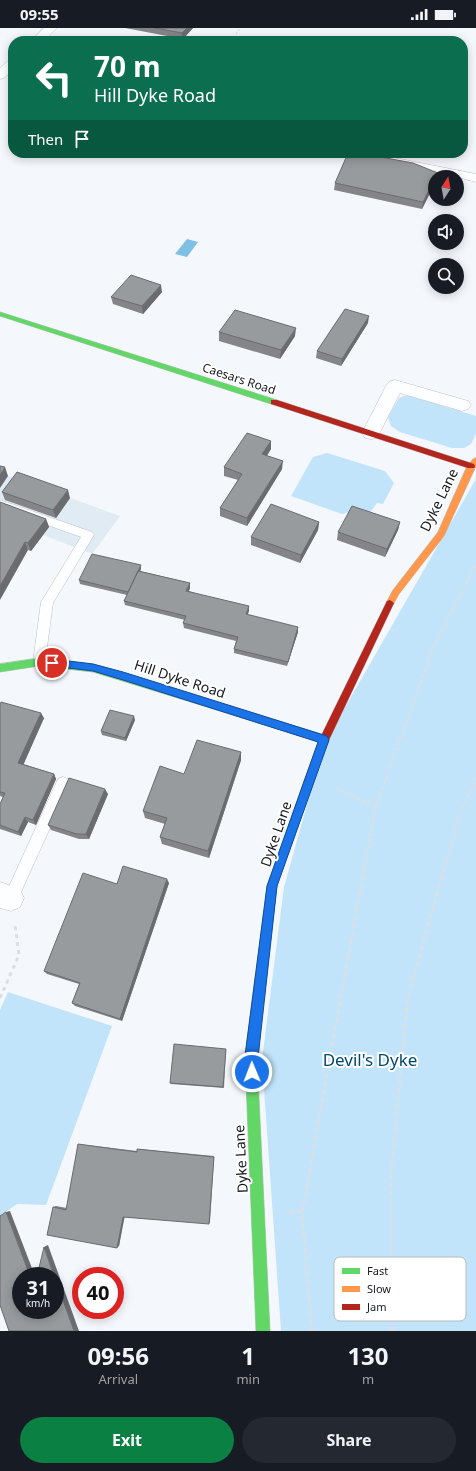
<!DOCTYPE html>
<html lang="en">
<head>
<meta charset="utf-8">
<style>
	:root { --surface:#171b24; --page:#242831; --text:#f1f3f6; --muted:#9ea1a6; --accent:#0b8043 }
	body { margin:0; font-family:"Noto Sans",sans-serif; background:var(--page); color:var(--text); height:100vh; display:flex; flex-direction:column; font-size:15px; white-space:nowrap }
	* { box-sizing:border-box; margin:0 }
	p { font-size:13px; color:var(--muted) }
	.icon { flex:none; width:22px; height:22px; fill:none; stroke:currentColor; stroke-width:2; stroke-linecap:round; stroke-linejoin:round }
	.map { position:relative; height:1303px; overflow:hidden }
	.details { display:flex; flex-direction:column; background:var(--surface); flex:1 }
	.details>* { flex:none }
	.guide { position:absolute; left:8px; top:8px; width:460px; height:122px; border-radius:16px; box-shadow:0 2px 10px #0003; background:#0b6e4f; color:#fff; overflow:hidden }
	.needle { width:26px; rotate:11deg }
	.buttons { position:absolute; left:428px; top:142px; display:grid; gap:8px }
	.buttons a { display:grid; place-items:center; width:36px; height:36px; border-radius:50%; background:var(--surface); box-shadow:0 2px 10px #0003; font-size:20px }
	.speed { position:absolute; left:12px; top:1239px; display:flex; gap:8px; font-size:20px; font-weight:700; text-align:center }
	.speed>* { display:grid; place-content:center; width:52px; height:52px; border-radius:50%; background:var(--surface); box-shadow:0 2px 10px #0003; line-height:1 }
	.speed small { font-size:10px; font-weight:400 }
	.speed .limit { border:6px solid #d22; background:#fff; color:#111 }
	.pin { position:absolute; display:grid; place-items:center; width:34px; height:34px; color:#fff; margin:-17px; border:2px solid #fff; border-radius:50%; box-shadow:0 1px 4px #0007 }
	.me { position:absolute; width:44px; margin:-22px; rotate:359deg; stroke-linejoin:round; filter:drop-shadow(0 0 3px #0008) }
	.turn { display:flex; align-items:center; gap:14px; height:84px; padding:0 20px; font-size:18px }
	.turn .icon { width:52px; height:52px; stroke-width:2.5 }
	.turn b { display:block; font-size:28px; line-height:34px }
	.then { display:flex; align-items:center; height:38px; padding:0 20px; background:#0003; gap:8px; font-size:15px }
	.eta { display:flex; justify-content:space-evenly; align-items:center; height:68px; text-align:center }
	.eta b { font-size:24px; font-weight:700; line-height:28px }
	.action { display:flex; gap:8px; margin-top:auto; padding:8px 20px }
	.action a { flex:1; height:46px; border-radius:24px; background:var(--accent); color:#fff; font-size:16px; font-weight:700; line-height:46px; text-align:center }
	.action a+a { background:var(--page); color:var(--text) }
	.status { display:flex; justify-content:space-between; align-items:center; height:28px; padding:0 20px; background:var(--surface); direction:ltr }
	.status svg { height:11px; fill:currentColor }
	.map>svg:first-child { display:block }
	.built { fill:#e0ebf4 }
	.green { fill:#c1e4fb }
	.water { fill:#7fbfe4 }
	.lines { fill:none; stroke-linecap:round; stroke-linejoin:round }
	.lane-casing { stroke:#bec1c4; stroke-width:1 }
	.street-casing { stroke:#bec1c4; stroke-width:1 }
	.fast-casing { stroke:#bec1c4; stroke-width:1 }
	.slow-casing { stroke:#bec1c4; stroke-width:1 }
	.jam-casing { stroke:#bec1c4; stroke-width:1 }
	.path-far2 { stroke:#dddedf; stroke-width:1.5; stroke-dasharray:2 2; stroke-linecap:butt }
	.path-far1 { stroke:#dddedf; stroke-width:2.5; stroke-dasharray:3 3; stroke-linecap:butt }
	.path { stroke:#dddedf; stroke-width:3; stroke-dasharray:4 4; stroke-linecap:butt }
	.lane { fill:#fdfeff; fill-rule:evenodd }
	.street { fill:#fdfeff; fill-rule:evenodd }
	.fast { fill:#63d668; fill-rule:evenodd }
	.slow { fill:#ff974d; fill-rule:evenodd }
	.jam { fill:#b3261e; fill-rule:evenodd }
	.wall { fill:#838588 }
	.shaded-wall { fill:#6a6c6f }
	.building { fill:#989b9e; stroke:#6a6c6f }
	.route { fill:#1a73e8; stroke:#114b97 }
	.labels { text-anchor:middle; stroke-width:4; stroke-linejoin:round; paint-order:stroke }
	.far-street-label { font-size:12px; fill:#161a1d; stroke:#fff }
	.street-label { font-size:14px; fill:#161a1d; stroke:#fff }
	.near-park-label { font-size:17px; fill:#004a6d; stroke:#fff }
	.key { fill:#fff; stroke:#b9babb; stroke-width:1 }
	.key-label { font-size:11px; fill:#161a1d }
</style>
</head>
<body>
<div class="status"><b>09:55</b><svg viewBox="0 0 49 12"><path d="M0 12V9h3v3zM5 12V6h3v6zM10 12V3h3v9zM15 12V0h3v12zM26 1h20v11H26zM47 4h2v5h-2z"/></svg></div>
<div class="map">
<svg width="476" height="1303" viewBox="0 0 476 1303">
	<rect width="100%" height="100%" fill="#f4f8fc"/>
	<!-- built -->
	<path class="built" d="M 0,445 L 87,476 L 120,488 L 92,526 L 43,507 L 31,523 L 0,512 Z"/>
	<!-- green -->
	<path class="green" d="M 404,368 L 410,368 L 476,388 L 476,406 L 471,416 L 464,420 L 452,420 L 400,404 L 391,398 L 388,389 L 399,370 Z
		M 327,425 L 385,443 L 394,455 L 383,476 L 377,475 L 368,487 L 356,482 L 342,486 L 291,468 L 313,429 Z
		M 476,451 L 476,1303 L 281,1303 L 262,1032 L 284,859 L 324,716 Z
		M 8,964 L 112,998 L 46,1177 L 17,1176 L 0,1188 L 0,982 Z"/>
	<!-- water -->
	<path class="water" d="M 187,211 L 198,214 L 187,229 L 175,226 Z"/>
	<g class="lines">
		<defs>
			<path id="lane" d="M 0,472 L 92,504 L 94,507 L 53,575 L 45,634 L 44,638 L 39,639 L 34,638 L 33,634 L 41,574 L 81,509 L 0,480 Z
				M 63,749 L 68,751 L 70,756 L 16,875 L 11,878 L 6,875 L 3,870 L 6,865 L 58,751 Z"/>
			<path id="street" d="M 44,0 L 57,0 L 44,13 L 31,13 Z
				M 13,31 L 13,42 L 4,50 L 0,51 L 0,40 L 9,32 Z
				M 342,125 L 370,125 L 476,146 L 476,154 L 457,149 L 349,129 L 344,128 Z
				M 395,352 L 468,373 L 471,377 L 468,381 L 462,383 L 400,365 L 377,410 L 371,411 L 365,410 L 362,405 L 386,358 L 389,354 Z
				M 0,854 L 20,861 L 24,870 L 20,879 L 11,883 L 0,880 Z"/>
			<path id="fast" d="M 0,284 L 277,372 L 278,374 L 274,376 L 271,376 L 0,288 Z
				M 39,630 L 93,636 L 324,707 L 327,708 L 329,711 L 327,714 L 324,715 L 93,644 L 39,638 L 0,644 L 0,636 Z
				M 309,749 L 312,750 L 314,753 L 277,858 L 257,1028 L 270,1303 L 256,1303 L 245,1028 L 267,858 L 304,753 L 306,750 Z"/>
			<path id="slow" d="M 476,430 L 476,438 L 444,508 L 399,566 L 393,577 L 387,577 L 386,575 L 393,562 L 438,504 L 467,438 L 473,431 Z"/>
			<path id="jam" d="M 271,372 L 277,372 L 474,436 L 475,438 L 474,440 L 468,440 L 271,376 Z
				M 390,572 L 394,575 L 329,712 L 312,756 L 309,757 L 306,756 L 304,753 L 321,708 L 387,573 Z"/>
		</defs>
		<!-- lane casing -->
		<use href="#lane" class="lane-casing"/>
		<!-- street casing -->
		<use href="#street" class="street-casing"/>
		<!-- fast casing -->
		<use href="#fast" class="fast-casing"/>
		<!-- slow casing -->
		<use href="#slow" class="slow-casing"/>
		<!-- jam casing -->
		<use href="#jam" class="jam-casing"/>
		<!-- path-far2 -->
		<path class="path-far2" d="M 232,13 L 240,0"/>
		<!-- path-far1 -->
		<path class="path-far1" d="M 335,760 L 376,779 L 364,843
			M 376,779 L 434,618 L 476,536
			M 444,843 L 460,785 L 476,750"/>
		<!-- path -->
		<path class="path" d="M 0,970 L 19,927 L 15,897
			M 289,1185 L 302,1184
			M 312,1303 L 302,1184 L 364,842
			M 392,1303 L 391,1144 L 408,968 L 444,842"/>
		<!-- lane -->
		<use href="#lane" class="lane"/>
		<!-- street -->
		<use href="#street" class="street"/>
		<!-- fast -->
		<use href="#fast" class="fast"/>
		<!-- slow -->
		<use href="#slow" class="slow"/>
		<!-- jam -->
		<use href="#jam" class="jam"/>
	</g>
	<!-- wall -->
	<path class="wall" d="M 125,0 L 193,0 L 183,11 Z
		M 435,149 L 435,155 L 422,181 L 334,162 L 335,155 Z
		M 162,264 L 143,286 L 113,276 L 111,269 Z
		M 368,295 L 341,338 L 316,330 L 317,323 Z
		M 219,304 L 295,308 L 280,331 L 219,313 Z
		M 271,421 L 267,428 L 282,441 L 247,498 L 220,488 L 220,480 L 238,452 L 224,448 L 224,439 Z
		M 2,464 L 70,470 L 56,490 L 5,472 Z
		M 0,474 L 46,491 L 49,499 L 31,523 L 28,522 Z
		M 319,494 L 318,502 L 300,535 L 251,517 L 251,509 Z
		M 400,494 L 398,502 L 385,529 L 337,512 L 338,504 Z
		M 141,537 L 141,541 L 140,543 L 190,555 L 190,560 L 189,563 L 249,583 L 247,586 L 298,604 L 287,638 L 234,625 L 234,621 L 236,613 L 184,600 L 183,595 L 185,592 L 125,577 L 124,573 L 127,567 L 80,556 L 79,552 Z
		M 0,676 L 44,690 L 23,736 L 54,746 L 56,751 L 36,797 L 28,794 L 21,808 L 0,801 L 0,776 L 3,769 L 0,768 Z
		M 135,692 L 126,713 L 102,707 L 101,703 Z
		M 241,724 L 241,732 L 209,830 L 162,816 L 160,809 L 165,796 L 145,790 L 143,783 L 184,746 Z
		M 108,766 L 89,811 L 79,811 L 51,802 L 48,797 Z
		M 169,855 L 122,993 L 75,978 L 72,975 L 79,956 L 47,946 L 44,943 L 117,856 Z
		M 226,1021 L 224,1060 L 171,1056 L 170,1055 Z
		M 78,1116 L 137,1123 L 137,1121 L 139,1121 L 214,1128 L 210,1195 L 124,1189 L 119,1218 L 53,1179 L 56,1178 L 67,1180 Z"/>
	<!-- shaded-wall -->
	<path class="shaded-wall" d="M 187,0 L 193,0 L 183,11 L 182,5 Z
		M 435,151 L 435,155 L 422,181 L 423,174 Z
		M 161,257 L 162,264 L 143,286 L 142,278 Z
		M 369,288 L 368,295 L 341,338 L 342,331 Z
		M 296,300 L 295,308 L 280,331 L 281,322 Z
		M 271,413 L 271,421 L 262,434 L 262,426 Z
		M 283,433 L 282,441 L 247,498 L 247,490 Z
		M 5,439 L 8,448 L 0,460 L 0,464 L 0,447 Z
		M 68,462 L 70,470 L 56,490 L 53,482 Z
		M 46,491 L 49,499 L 31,523 L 28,515 Z
		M 319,494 L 318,502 L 300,535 L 301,527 Z
		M 400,494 L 398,502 L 385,529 L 387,521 Z
		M 25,514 L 28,522 L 0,572 L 0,558 Z
		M 141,537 L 141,541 L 129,568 L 128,564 Z
		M 190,555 L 190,560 L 187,567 L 186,563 Z
		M 249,578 L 249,583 L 246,591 L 246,586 Z
		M 298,599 L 298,604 L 287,638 L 288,634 Z
		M 41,685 L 44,690 L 22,740 L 18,735 Z
		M 134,688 L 135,692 L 126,713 L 125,710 Z
		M 241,724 L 241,732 L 209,830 L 208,823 Z
		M 54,746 L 56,751 L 36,797 L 33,792 Z
		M 105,761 L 108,766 L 89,811 L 86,806 Z
		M 25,789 L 28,794 L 21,808 L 18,804 Z
		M 167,851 L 169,855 L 122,993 L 120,991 Z
		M 10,1183 L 35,1248 L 30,1248 L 6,1184 Z
		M 125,1187 L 119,1218 L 117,1220 L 123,1189 Z
		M 48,1217 L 79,1303 L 74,1303 L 55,1250 L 55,1248 L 54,1248 L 44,1219 Z"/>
	<!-- building -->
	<path class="building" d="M 155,0 L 187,0 L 182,5 Z
		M 348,125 L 359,125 L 413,135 L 438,145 L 436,149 L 435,149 L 435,151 L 423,174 L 335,155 Z
		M 131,247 L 161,257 L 142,278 L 111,269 Z
		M 345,281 L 369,288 L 342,331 L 317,323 Z
		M 235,282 L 296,300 L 281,322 L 219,304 Z
		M 247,405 L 271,413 L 262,426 L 283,433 L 247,490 L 220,480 L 242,446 L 224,439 Z
		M 0,438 L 5,439 L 0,447 Z
		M 17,444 L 68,462 L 53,482 L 2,464 Z
		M 0,474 L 46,491 L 28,515 L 25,514 L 0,558 Z
		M 271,476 L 319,494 L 301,527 L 251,509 Z
		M 352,478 L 400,494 L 387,521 L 338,504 Z
		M 92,526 L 141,537 L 128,564 L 79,552 Z
		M 138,543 L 190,555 L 186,563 L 249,578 L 246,586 L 298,599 L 288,634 L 234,621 L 238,609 L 183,595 L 186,588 L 124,573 Z
		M 1,674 L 41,685 L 18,735 L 54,746 L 33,792 L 25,789 L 18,804 L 0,797 L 0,776 L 5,765 L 0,764 L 0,676 Z
		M 110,682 L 134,688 L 125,710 L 101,703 Z
		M 197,712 L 241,724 L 208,823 L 160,809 L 167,790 L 143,783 L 160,738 L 184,746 Z
		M 69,750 L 105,761 L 86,806 L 77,806 L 48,797 Z
		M 123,838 L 167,851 L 120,991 L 72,975 L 80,955 L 44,943 L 83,845 L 117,856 Z
		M 174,1016 L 226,1021 L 223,1059 L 170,1055 Z
		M 78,1116 L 137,1124 L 137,1121 L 214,1129 L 209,1196 L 123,1189 L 117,1220 L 47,1207 L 53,1179 L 66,1182 Z
		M 6,1184 L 30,1248 L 21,1248 L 21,1282 L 55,1282 L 55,1250 L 74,1303 L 9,1303 L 0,1277 L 0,1188 Z
		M 44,1219 L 54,1248 L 37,1248 Z"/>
	<!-- route -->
	<path class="route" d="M 52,631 L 93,636 L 123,644 L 327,708 L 329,712 L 277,858 L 256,1048 L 252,1050 L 247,1048 L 245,1028 L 267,858 L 318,714 L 123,652 L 93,643 L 52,638 L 48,635 Z"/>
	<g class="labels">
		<!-- far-street labels -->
		<g class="far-street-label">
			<text transform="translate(239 351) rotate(18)" y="4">Caesars Road</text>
		</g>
		<!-- street labels -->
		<g class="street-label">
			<text transform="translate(439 472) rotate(-64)" y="5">Dyke Lane</text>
			<text transform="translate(180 651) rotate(18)" y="5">Hill Dyke Road</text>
			<text transform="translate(276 806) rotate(-71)" y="5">Dyke Lane</text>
			<text transform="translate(241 1131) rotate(-93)" y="5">Dyke Lane</text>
		</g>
		<!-- near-park labels -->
		<g class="near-park-label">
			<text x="370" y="1038">Devil's Dyke</text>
		</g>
	</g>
	<!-- legend -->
	<rect x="334" y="1229" width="132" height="64" rx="6" class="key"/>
	<rect x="342" y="1240" width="18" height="6" fill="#63d668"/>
	<rect x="342" y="1258" width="18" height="6" fill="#ff974d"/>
	<rect x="342" y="1276" width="18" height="6" fill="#b3261e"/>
	<g class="key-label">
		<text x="367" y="1247">Fast</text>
		<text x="367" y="1265">Slow</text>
		<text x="367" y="1283">Jam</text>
	</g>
</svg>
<div class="buttons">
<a><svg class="needle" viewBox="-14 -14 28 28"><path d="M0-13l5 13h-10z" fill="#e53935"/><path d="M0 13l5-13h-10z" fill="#9ea1a6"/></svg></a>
<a><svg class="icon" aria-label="sound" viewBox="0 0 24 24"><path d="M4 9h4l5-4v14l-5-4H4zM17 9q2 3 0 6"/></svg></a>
<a><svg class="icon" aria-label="search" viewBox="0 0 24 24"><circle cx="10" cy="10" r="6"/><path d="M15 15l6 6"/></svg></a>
</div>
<div class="speed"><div>31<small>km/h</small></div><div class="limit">40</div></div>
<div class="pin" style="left:52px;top:635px;background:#d93025"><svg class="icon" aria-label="arrive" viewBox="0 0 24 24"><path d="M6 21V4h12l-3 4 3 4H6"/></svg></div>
<svg class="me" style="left:252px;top:1044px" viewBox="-20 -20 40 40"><circle r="17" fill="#1a73e8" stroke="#fff" stroke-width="3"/><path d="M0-11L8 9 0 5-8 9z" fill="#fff"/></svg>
<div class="guide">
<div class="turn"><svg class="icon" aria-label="left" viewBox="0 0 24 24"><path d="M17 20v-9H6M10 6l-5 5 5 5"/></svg><div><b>70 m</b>Hill Dyke Road</div></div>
<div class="then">Then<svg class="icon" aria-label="arrive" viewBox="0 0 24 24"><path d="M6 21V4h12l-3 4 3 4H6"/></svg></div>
</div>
</div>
<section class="details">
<div class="eta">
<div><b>09:56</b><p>Arrival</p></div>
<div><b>1</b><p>min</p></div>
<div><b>130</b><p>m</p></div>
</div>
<div class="action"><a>Exit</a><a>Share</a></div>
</section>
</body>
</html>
